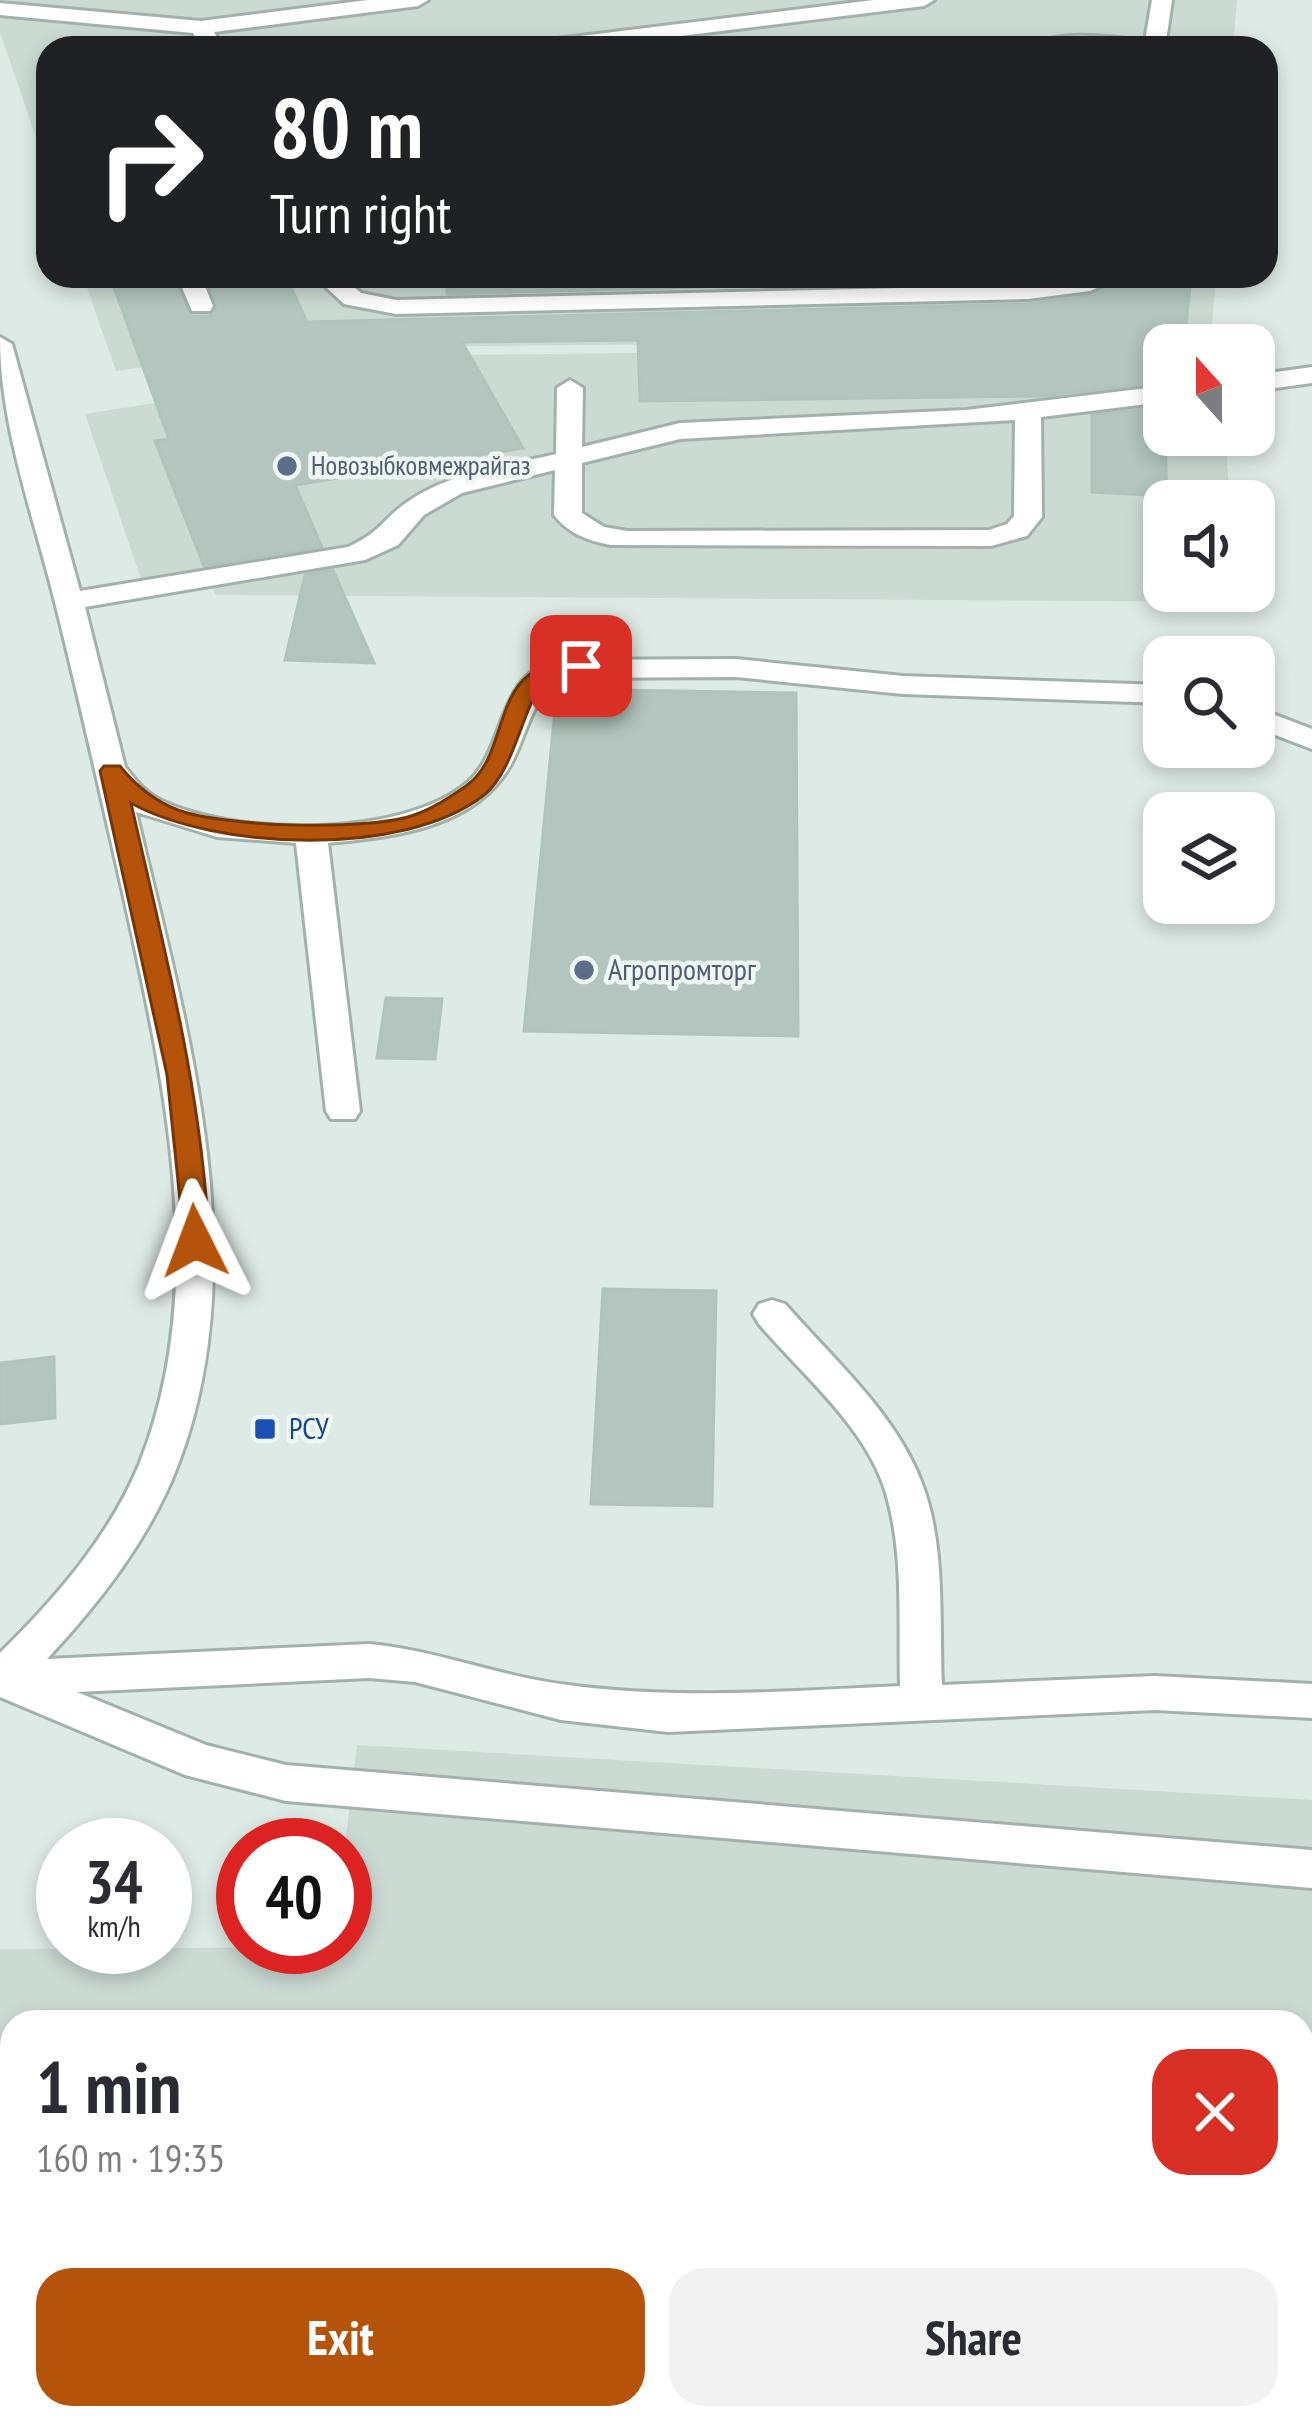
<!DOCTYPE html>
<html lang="en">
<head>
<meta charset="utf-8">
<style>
	:root { --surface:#fff; --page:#f2f2f3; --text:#2b2b33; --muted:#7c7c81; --accent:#b45309 }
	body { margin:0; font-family:"PT Sans Narrow",sans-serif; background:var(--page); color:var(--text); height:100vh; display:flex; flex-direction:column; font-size:45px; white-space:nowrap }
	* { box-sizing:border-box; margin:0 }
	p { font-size:39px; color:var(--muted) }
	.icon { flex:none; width:66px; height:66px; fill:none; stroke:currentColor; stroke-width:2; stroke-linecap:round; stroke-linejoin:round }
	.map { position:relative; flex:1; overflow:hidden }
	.panel { position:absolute; left:0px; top:2010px; width:1314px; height:420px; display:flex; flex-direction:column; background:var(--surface); border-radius:36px 36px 0 0; box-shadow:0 6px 18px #0003 }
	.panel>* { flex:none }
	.guide { position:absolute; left:36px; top:36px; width:1242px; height:252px; border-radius:36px; box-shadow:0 6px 18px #0003; background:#202124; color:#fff; overflow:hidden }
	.needle { width:78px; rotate:339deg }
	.controls { position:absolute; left:1143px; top:324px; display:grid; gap:24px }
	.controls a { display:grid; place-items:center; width:132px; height:132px; border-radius:24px; background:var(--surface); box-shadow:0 6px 18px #0003; font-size:60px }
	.speed { position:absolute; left:36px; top:1818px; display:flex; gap:24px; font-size:60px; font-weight:700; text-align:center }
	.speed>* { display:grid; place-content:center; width:156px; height:156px; border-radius:50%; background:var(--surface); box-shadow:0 6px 18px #0003; line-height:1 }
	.speed small { font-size:30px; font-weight:400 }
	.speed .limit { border:18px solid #d22; background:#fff; color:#111 }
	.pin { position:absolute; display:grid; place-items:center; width:102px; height:102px; color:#fff; margin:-51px; border-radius:24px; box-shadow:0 6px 18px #0006 }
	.me { position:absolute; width:132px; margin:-66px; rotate:357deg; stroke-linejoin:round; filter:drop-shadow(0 0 9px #0008) }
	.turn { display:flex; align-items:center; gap:42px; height:252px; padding:0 36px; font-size:54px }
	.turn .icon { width:156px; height:156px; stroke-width:2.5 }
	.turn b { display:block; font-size:84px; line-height:102px }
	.round { display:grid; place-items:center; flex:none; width:126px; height:126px; border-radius:36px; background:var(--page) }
	.head { display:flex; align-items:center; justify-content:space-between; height:204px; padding:0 36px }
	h1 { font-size:72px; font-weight:600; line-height:90px }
	.button { display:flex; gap:24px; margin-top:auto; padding:24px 36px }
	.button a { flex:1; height:138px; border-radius:36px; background:var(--accent); color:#fff; font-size:48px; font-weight:600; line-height:138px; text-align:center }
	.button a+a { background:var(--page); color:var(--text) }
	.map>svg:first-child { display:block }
	.built { fill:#ccdad4; fill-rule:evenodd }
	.building { fill:#b3c5be; stroke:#b0c4bc; stroke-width:3 }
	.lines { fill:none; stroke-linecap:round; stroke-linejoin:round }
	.minor-casing { stroke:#a1b2ac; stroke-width:6 }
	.minor { fill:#fff; fill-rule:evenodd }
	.route { fill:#b45309; stroke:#753606; stroke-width:3 }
	.service-dot { fill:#5c6f8a; stroke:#eef7f2; stroke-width:4.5 }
	.transit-dot { fill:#1a4fb4; stroke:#eef7f2; stroke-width:4.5 }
	.labels { text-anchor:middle; stroke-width:9; stroke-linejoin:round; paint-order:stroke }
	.far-service-label { font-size:27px; fill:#4e5e75; stroke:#eef7f2; text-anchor:start }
	.service-label { font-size:30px; fill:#4e5e75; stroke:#eef7f2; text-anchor:start }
	.transit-label { font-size:30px; fill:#164399; stroke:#eef7f2; text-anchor:start }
</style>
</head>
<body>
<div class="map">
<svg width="1312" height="2430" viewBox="0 0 1312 2430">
	<rect width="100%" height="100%" fill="#deeae5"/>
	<!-- built -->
	<path class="built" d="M 0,0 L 1237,0 L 1233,48 L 48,48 L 48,173 L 0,32 Z
		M 83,276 L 1216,276 L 1211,339 L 275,348 L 116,371 Z
		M 990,349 L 1164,362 L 1164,435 L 1225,435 L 1230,501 L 1164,501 L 1164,591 L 1236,591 L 1236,602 L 216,595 L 204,569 L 141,579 L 85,414 L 459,355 Z
		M 357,1745 L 1312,1800 L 1312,2430 L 0,2430 L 0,1949 L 345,1947 L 345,1845 ZM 12,2022 L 1302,2022 L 1302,2418 L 12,2418 Z"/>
	<!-- building -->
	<path class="building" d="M 110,276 L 173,276 L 192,316 L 210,316 L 217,308 L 206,276 L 286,276 L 307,322 L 1028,304 L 1091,295 L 1126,276 L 1191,276 L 1185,335 L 1164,335 L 1164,382 L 1041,396 L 640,401 L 638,340 L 462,342 L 523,448 L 295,485 L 322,547 L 204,566 L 155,441 L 169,439 Z
		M 447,276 L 1075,276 L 447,294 Z
		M 1164,407 L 1167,496 L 1092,492 L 1092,415 Z
		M 333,570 L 374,663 L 285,660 L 305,575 Z
		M 557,689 L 796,693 L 798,1036 L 524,1031 Z
		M 386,998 L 442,999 L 435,1059 L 377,1058 Z
		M 603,1289 L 716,1291 L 712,1506 L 591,1504 Z
		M 54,1357 L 55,1418 L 0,1424 L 0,1363 Z"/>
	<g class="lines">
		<defs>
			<path id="minor" d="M 368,0 L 428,0 L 418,6 L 214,32 L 223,48 L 201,48 L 193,33 L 0,15 L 0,3 L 201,21 Z
				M 874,0 L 934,0 L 924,6 L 583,48 L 521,48 L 532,42 Z
				M 1152,0 L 1172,0 L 1165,48 L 1029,48 C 1056,28 1113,38 1145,41 Z
				M 177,276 L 201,276 L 213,306 L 210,311 L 192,311 Z
				M 314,276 L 341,276 L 361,293 L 396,300 L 1028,285 L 1122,276 L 1090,291 L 1028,299 L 396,314 L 344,304 Z
				M 0,337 L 12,344 L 80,591 L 348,547 C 383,531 383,518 409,501 C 451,472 507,466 556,454 L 557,388 L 570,380 L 583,388 L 582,447 L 680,423 L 966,410 L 1164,386 L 1164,402 L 1041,417 L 1042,517 L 1027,536 L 991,546 L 610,545 C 587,540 569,534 554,515 L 555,470 L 462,493 L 424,515 L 398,545 L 365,560 L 85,607 L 125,767 C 135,779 144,792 158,799 C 232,837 403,839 468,782 C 508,746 495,676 557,660 L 736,659 L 903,676 L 1164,685 L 1164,703 L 903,694 L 736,677 L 563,678 C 533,696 529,726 515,756 C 483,827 396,837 328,843 L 360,1111 L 355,1119 L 331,1119 L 326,1111 L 296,843 L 217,837 L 136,812 C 184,1017 257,1254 179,1462 C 151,1537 101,1601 47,1659 L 369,1644 C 437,1650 500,1677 568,1685 C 679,1700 788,1691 900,1686 C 898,1621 905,1547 883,1484 C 861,1423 800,1372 759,1324 L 753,1314 L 759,1304 L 772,1300 L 785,1304 C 833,1359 894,1412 921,1481 C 946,1544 939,1619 942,1685 L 1155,1676 L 1312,1684 L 1312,1718 L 1155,1710 L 668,1732 L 561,1720 L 415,1682 L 369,1678 L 77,1692 L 206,1745 L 286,1765 L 1312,1850 L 1312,1888 L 286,1801 L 185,1775 L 0,1697 L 0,1653 C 55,1599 109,1537 139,1465 C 212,1284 163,1075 123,893 C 101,796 79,698 55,602 C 33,514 0,426 0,337 ZM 1015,420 L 1014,516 L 1007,524 L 989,530 L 627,531 L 604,527 L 582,513 L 582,463 L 680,439 Z
				M 1312,367 L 1312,383 L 1254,391 L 1254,375 Z
				M 1254,707 L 1312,729 L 1312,749 L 1254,727 Z
				M 0,2050 L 12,2055 L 12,2102 L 0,2097 Z
				M 1302,2308 L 1312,2312 L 1312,2365 L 1302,2361 Z"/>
		</defs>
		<!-- minor casing -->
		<use href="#minor" class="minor-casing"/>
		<!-- minor -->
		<use href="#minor" class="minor"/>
	</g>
	<!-- route -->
	<path class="route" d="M 581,659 L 589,661 L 589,670 C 576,674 556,675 545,683 C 524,698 516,770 484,795 C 404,858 216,850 131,803 C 164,949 202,1091 209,1241 L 205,1248 L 185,1248 L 167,1075 L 100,771 L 104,766 L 120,766 C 136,786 154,801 178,810 C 224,827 372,832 417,814 C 433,808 452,796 466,786 C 503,760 495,701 529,675 C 541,665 566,663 581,659 Z"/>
	<!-- markers -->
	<g class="service-dot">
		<circle cx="287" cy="466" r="12"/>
		<circle cx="584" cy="970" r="12"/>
	</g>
	<rect class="transit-dot" x="253" y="1417" width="24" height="24" rx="6"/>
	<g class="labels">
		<!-- far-service labels -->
		<g class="far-service-label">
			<text x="311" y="475">Новозыбковмежрайгаз</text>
		</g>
		<!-- service labels -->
		<g class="service-label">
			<text x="608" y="980">Агропромторг</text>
		</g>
		<!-- transit labels -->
		<g class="transit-label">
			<text x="289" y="1439">РСУ</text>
		</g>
	</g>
</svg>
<div class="controls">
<a><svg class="needle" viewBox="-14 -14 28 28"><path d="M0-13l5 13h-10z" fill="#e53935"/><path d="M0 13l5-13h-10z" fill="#7c7c81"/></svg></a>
<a><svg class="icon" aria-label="sound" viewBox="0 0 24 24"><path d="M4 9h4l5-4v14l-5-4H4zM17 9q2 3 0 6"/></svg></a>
<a><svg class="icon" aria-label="search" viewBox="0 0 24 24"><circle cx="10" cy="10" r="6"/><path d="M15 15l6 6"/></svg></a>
<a><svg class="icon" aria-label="layers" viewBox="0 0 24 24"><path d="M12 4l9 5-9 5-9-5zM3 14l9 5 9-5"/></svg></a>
</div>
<div class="speed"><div>34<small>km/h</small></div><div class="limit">40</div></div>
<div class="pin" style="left:581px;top:666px;background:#d93025"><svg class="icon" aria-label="arrive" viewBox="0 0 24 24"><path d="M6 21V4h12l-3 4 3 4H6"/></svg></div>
<svg class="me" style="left:195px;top:1241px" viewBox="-20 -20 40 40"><path d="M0-17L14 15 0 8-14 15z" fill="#b45309" stroke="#fff" stroke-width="4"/></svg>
<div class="guide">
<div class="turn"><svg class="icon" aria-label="right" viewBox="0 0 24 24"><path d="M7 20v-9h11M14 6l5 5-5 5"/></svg><div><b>80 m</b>Turn right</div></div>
</div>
<section class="panel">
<div class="head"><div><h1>1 min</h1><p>160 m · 19:35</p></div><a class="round" style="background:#d93025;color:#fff"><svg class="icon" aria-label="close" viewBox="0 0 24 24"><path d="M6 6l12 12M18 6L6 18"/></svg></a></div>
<div class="button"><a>Exit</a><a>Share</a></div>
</section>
</div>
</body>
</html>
